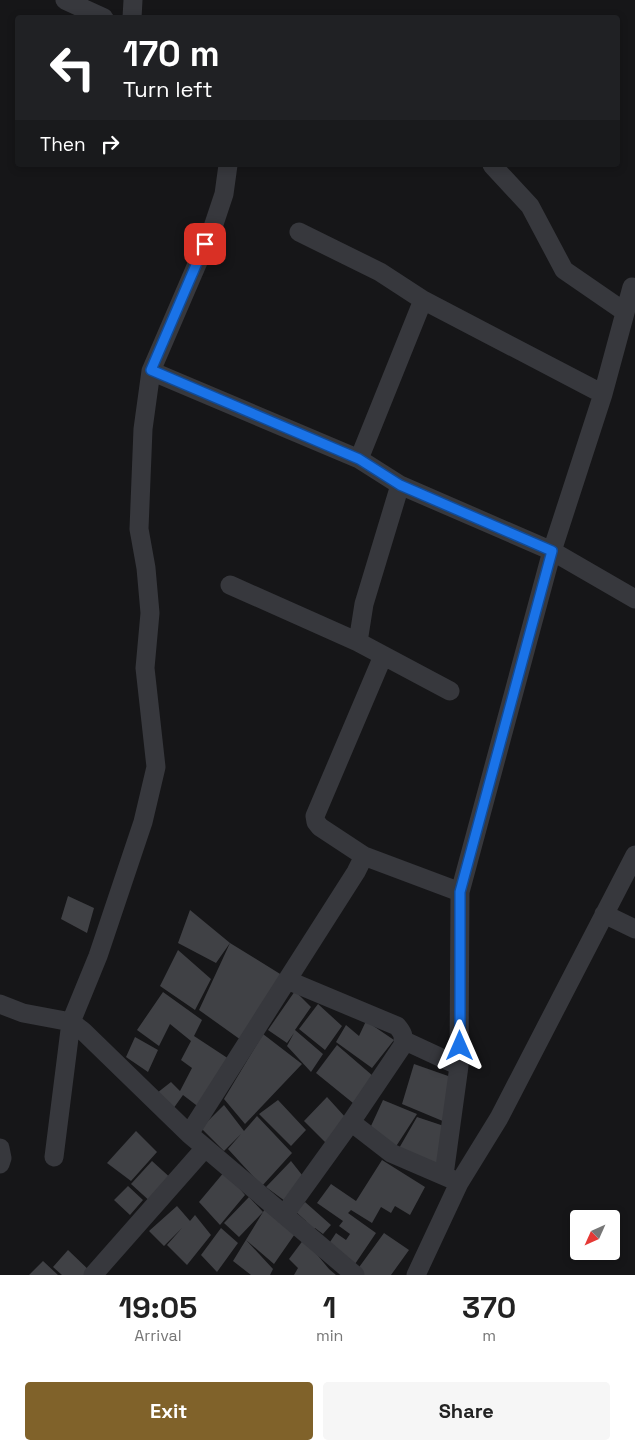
<!DOCTYPE html>
<html lang="en">
<head>
<meta charset="utf-8">
<style>
	:root { --surface:#fff; --page:#f6f6f6; --text:#222; --muted:#767676; --accent:#80622a }
	body { margin:0; font-family:"Space Grotesk",sans-serif; background:var(--page); color:var(--text); height:100vh; display:flex; flex-direction:column; font-size:19px; white-space:nowrap }
	* { box-sizing:border-box; margin:0 }
	p { font-size:16px; color:var(--muted) }
	.icon { flex:none; width:28px; height:28px; fill:none; stroke:currentColor; stroke-width:2; stroke-linecap:round; stroke-linejoin:round }
	.map { position:relative; height:1275px; overflow:hidden }
	.drawer { display:flex; flex-direction:column; background:var(--surface); flex:1 }
	.drawer>* { flex:none }
	.banner { position:absolute; left:15px; top:15px; width:605px; height:152px; border-radius:5px; box-shadow:0 2px 8px #0003; background:#202124; color:#fff; overflow:hidden }
	.needle { width:32px; rotate:225deg }
	.buttons { position:absolute; left:570px; top:1210px; display:grid; gap:10px }
	.buttons a { display:grid; place-items:center; width:50px; height:50px; border-radius:5px; background:var(--surface); box-shadow:0 2px 8px #0003; font-size:25px }
	.pin { position:absolute; display:grid; place-items:center; width:42px; height:42px; color:#fff; margin:-21px; border-radius:10px; box-shadow:0 2px 8px #0006 }
	.me { position:absolute; width:55px; margin:-28px; rotate:0deg; stroke-linejoin:round; filter:drop-shadow(0 0 4px #0008) }
	.turn { display:flex; align-items:center; gap:18px; height:105px; padding:0 25px; font-size:22px }
	.turn .icon { width:65px; height:65px; stroke-width:2.5 }
	.turn b { display:block; font-size:35px; line-height:42px }
	.then { display:flex; align-items:center; height:48px; padding:0 25px; background:#0003; gap:10px; font-size:19px }
	.eta { display:flex; justify-content:space-evenly; align-items:center; height:85px; text-align:center }
	.eta b { font-size:30px; font-weight:600; line-height:35px }
	.cta { display:flex; gap:10px; margin-top:auto; padding:10px 25px }
	.cta a { flex:1; height:58px; border-radius:5px; background:var(--accent); color:#fff; font-size:20px; font-weight:600; line-height:58px; text-align:center }
	.cta a+a { background:var(--page); color:var(--text) }
	.map>svg:first-child { display:block }
	.building { fill:#404145 }
	.lines { fill:none; stroke-linecap:round; stroke-linejoin:round }
	.minor { stroke:#37383d; stroke-width:19 }
	.route-casing { stroke:#114b97; stroke-width:12 }
	.route { stroke:#1a73e8; stroke-width:9 }
</style>
</head>
<body>
<div class="map">
<svg width="635" height="1275" viewBox="0 0 635 1275">
	<rect width="100%" height="100%" fill="#161618"/>
	<!-- building -->
	<path class="building" d="M 68,896 L 94,908 L 87,933 L 61,919 Z
		M 190,910 L 230,943 L 216,963 L 178,943 Z
		M 230,943 L 285,977 L 241,1040 L 199,1010 Z
		M 178,950 L 211,979 L 195,1010 L 160,986 Z
		M 295,991 L 311,1007 L 295,1030 L 323,1054 L 311,1072 L 287,1046 L 294,1033 L 287,1043 L 268,1030 Z
		M 163,992 L 202,1020 L 194,1036 L 229,1059 L 200,1108 L 183,1095 L 173,1109 L 157,1093 L 171,1082 L 180,1091 L 192,1068 L 181,1060 L 191,1041 L 170,1024 L 159,1046 L 137,1030 Z
		M 318,1004 L 342,1026 L 325,1050 L 299,1029 Z
		M 366,1021 L 394,1040 L 372,1068 L 336,1042 L 346,1025 L 359,1036 Z
		M 263,1034 L 302,1064 L 245,1124 L 224,1099 Z
		M 135,1037 L 158,1050 L 148,1072 L 126,1057 Z
		M 337,1045 L 373,1076 L 353,1103 L 316,1073 Z
		M 414,1064 L 451,1077 L 445,1122 L 402,1104 Z
		M 327,1097 L 346,1118 L 326,1143 L 304,1121 Z
		M 278,1100 L 306,1130 L 291,1146 L 259,1114 Z
		M 383,1100 L 417,1114 L 395,1148 L 371,1126 Z
		M 224,1105 L 244,1131 L 257,1116 L 292,1153 L 262,1186 L 228,1149 L 241,1134 L 224,1151 L 201,1128 Z
		M 417,1117 L 447,1127 L 437,1169 L 398,1150 Z
		M 136,1131 L 157,1152 L 131,1181 L 107,1163 Z
		M 382,1160 L 425,1187 L 410,1215 L 395,1206 L 391,1213 L 381,1207 L 372,1223 L 351,1210 L 348,1213 L 376,1233 L 355,1264 L 328,1245 L 336,1233 L 346,1240 L 350,1234 L 339,1226 L 343,1221 L 317,1203 L 331,1184 L 356,1201 Z
		M 152,1161 L 174,1181 L 153,1204 L 131,1184 Z
		M 291,1161 L 306,1180 L 289,1204 L 266,1187 Z
		M 225,1171 L 245,1195 L 220,1225 L 199,1202 Z
		M 128,1186 L 143,1200 L 130,1215 L 114,1200 Z
		M 249,1197 L 263,1212 L 266,1207 L 297,1231 L 274,1264 L 246,1240 L 273,1269 L 270,1275 L 251,1275 L 233,1261 L 263,1212 L 239,1237 L 224,1223 Z
		M 305,1202 L 331,1225 L 323,1234 L 315,1228 L 309,1234 L 306,1221 L 296,1212 Z
		M 177,1206 L 190,1221 L 195,1215 L 211,1235 L 187,1265 L 167,1245 L 182,1228 L 164,1246 L 149,1231 Z
		M 221,1228 L 238,1243 L 217,1272 L 201,1255 Z
		M 384,1233 L 409,1250 L 391,1275 L 364,1275 L 357,1270 Z
		M 304,1239 L 329,1269 L 336,1275 L 294,1275 L 298,1268 L 289,1259 Z
		M 68,1250 L 93,1274 L 92,1275 L 62,1275 L 53,1267 Z
		M 43,1261 L 58,1275 L 29,1275 Z"/>
	<g class="lines">
		<!-- minor -->
		<path class="minor" d="M 65,0 L 104,18
			M 132,18 L 133,0
			M 492,165 L 530,206 L 564,270 L 625,312
			M 299,232 L 380,272 L 423,300 L 603,394
			M 151,371 L 359,459 L 400,485 L 552,551 L 635,599
			M 359,459 L 423,300
			M 230,585 L 358,642 L 450,691
			M 358,642 L 364,604 L 400,485
			M 364,856 L 460,892
			M 604,914 L 635,929
			M 287,980 L 397,1026 C 403,1033 404,1036 403,1045 L 351,1122 L 391,1153 L 456,1181
			M 0,1004 L 23,1013 L 71,1022 L 83,1031 L 189,1134 L 355,1275
			M 403,1040 L 459,1066
			M 189,1134 L 356,872 L 364,856 L 320,827 L 316,822 L 315,816 L 383,656
			M 0,1148 L 2,1158 L 0,1164
			M 54,1157 L 71,1022 L 98,956 L 143,822 L 156,767 L 145,668 L 150,613 L 146,568 L 139,529 L 143,429 L 151,371 L 213,227 L 224,194 L 228,165
			M 444,1175 L 459,1066 L 460,892 L 552,551 L 603,394 L 632,287
			M 284,1215 L 351,1122
			M 93,1275 L 205,1148
			M 416,1275 L 459,1183 L 499,1118 L 635,855"/>
	</g>
	<g class="lines">
		<defs>
			<path id="route" d="M 205,244 L 151,370 L 359,459 L 400,485 L 552,551 L 460,892 L 460,1046"/>
		</defs>
		<!-- route casing -->
		<use href="#route" class="route-casing"/>
		<!-- route -->
		<use href="#route" class="route"/>
	</g>
</svg>
<div class="buttons">
<a><svg class="needle" viewBox="-14 -14 28 28"><path d="M0-13l5 13h-10z" fill="#e53935"/><path d="M0 13l5-13h-10z" fill="#767676"/></svg></a>
</div>
<div class="pin" style="left:205px;top:244px;background:#d93025"><svg class="icon" aria-label="arrive" viewBox="0 0 24 24"><path d="M6 21V4h12l-3 4 3 4H6"/></svg></div>
<svg class="me" style="left:460px;top:1046px" viewBox="-20 -20 40 40"><path d="M0-17L14 15 0 8-14 15z" fill="#1a73e8" stroke="#fff" stroke-width="4"/></svg>
<div class="banner">
<div class="turn"><svg class="icon" aria-label="left" viewBox="0 0 24 24"><path d="M17 20v-9H6M10 6l-5 5 5 5"/></svg><div><b>170 m</b>Turn left</div></div>
<div class="then">Then<svg class="icon" aria-label="right" viewBox="0 0 24 24"><path d="M7 20v-9h11M14 6l5 5-5 5"/></svg></div>
</div>
</div>
<section class="drawer">
<div class="eta">
<div><b>19:05</b><p>Arrival</p></div>
<div><b>1</b><p>min</p></div>
<div><b>370</b><p>m</p></div>
</div>
<div class="cta"><a>Exit</a><a>Share</a></div>
</section>
</body>
</html>
